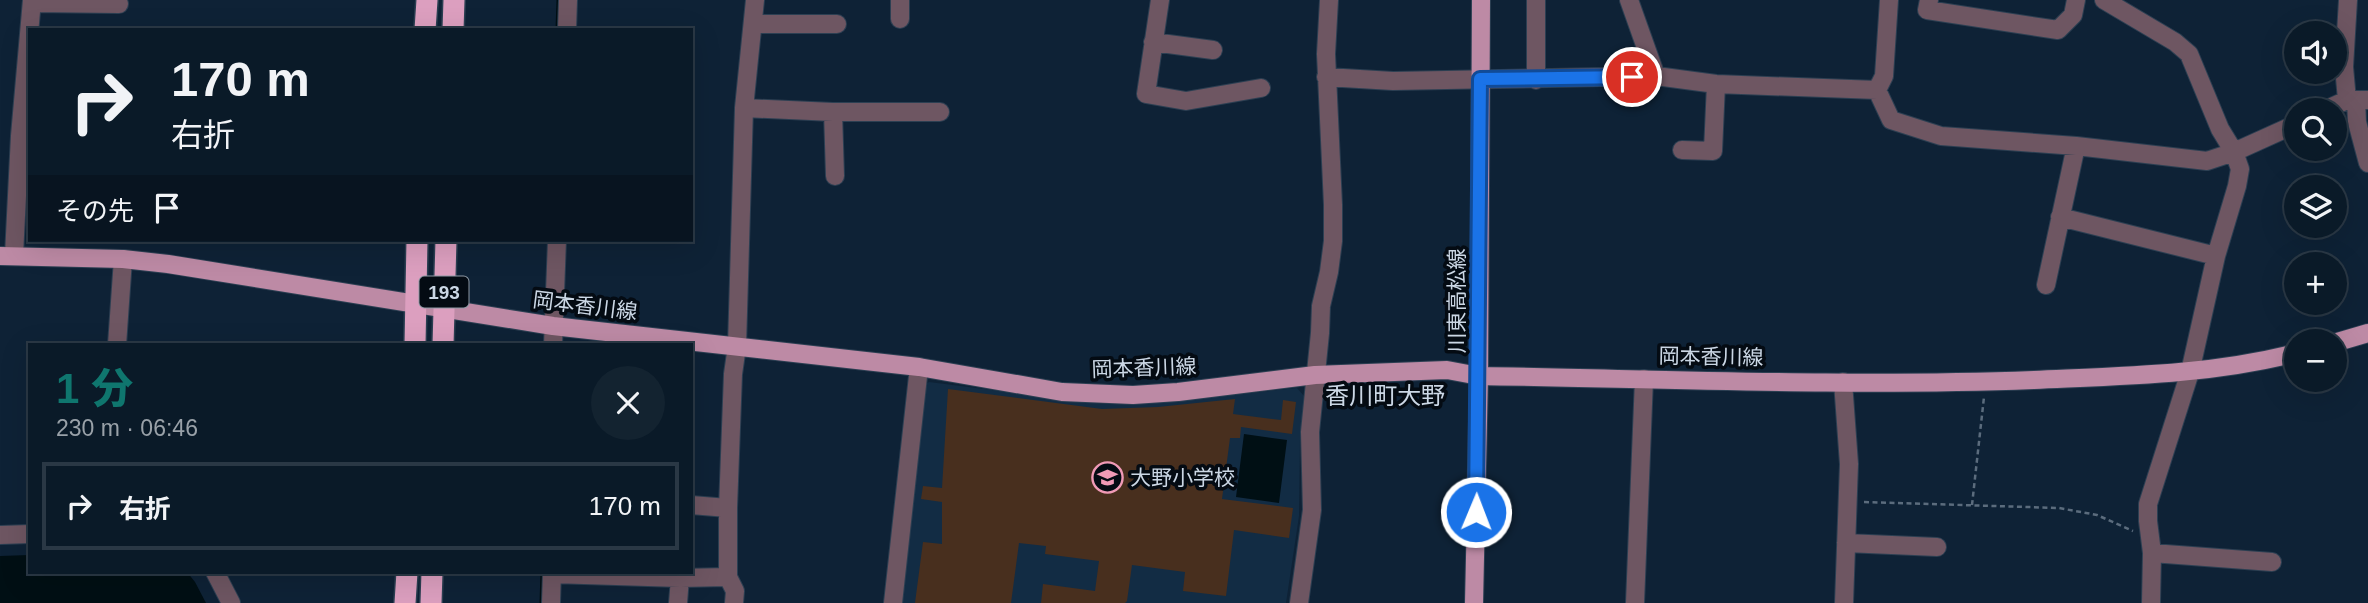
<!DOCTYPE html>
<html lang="ja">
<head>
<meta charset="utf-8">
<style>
	:root { --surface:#0a1a28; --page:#132330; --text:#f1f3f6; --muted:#99a1a8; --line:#2a3845; --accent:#0f766e }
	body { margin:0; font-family:Helvetica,"Noto Sans JP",sans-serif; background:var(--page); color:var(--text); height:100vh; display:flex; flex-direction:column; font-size:26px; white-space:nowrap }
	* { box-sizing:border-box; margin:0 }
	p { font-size:23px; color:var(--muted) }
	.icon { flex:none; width:38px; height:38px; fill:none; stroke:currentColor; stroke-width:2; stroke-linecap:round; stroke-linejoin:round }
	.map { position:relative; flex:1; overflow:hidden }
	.details { position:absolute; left:28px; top:343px; width:665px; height:231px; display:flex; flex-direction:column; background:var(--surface); border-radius:0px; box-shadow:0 7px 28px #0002,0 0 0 2px var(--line) }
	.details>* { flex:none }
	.hud { position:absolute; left:28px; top:28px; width:665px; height:214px; border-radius:0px; box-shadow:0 7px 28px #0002,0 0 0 2px var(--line); background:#0a1a28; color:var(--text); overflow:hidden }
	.tools { position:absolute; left:2284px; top:21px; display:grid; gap:14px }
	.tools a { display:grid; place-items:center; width:63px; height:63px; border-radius:50%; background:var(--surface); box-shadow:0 7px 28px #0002,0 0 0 2px var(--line); font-size:35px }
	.pin { position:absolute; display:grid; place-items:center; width:60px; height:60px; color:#fff; margin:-30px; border:4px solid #fff; border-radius:50%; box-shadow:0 2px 7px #0007 }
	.me { position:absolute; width:77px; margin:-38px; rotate:1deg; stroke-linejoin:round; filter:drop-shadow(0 0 5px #0008) }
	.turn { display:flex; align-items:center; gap:24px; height:147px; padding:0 28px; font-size:32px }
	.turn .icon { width:91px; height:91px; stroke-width:2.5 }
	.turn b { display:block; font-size:49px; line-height:60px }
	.then { display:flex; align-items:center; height:66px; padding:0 28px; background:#0003; gap:14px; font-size:26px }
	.round { display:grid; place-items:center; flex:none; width:74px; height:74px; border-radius:37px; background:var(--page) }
	.head { display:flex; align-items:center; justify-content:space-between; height:119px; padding:0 28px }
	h1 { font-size:42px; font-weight:800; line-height:52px; color:var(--accent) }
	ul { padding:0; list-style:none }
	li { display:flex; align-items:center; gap:21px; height:88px; margin:0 14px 10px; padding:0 14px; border:4px solid var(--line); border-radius:0px }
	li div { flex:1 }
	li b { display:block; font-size:26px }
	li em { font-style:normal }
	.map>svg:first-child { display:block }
	.built { fill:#122c44 }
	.water { fill:#000f14 }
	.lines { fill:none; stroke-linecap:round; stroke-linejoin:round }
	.stream { stroke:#000f14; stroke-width:5 }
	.building { fill:#482f1e }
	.minor-casing { stroke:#2c3f52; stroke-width:20 }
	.major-casing { stroke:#2c3f52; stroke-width:20 }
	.highway-casing { stroke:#2c3f52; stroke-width:24 }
	.path { stroke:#5b6c7d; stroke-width:2.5; stroke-dasharray:5 3.5; stroke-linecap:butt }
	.minor { stroke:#6e5662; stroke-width:18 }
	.major { stroke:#bd8aa5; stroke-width:18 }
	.highway { stroke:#dc9fbf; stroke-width:21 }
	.route-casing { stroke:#114b97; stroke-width:18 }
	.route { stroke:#1a73e8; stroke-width:12 }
	.labels { text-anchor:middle; stroke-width:7; stroke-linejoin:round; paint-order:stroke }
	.shield { fill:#040b13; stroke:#8f9aa6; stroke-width:2 }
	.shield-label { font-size:19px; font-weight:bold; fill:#cbd7e5 }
	.street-label { font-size:21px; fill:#cbd7e5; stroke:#040b13 }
	.poi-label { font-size:21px; fill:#cbd7e5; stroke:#040b13; text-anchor:start }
	.quarter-label { font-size:24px; fill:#cbd7e5; stroke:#040b13 }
</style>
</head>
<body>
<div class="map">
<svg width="2368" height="603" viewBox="0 0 2368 603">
	<rect width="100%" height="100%" fill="#0e2236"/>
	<!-- built -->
	<path class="built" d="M 929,382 L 1102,404 L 1155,403 L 1297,388 L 1304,396 L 1300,440 L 1299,516 L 1286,603 L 898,603 L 910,526 L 923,386 Z"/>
	<!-- water -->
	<path class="water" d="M 1244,434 L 1287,440 L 1279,503 L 1236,497 Z
		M 30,555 L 30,572 L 187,572 L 195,582 L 206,603 L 0,603 L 0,556 Z"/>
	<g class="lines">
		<!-- stream -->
		<path class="stream" d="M 558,30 L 559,0
			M 542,603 L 543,572"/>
	</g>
	<!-- building -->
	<path class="building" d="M 948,389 L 1102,409 L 1158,407 L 1235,399 L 1233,414 L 1281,420 L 1283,400 L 1296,402 L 1292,434 L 1241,427 L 1240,438 L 1230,438 L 1222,499 L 1293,508 L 1289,538 L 1234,530 L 1226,596 L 1183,591 L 1185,572 L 1132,565 L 1127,601 L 1125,603 L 1041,603 L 1043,584 L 1095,591 L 1099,561 L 1045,554 L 1046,546 L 1019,543 L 1011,603 L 915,603 L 923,542 L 942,544 L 942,502 L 921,499 L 923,486 L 942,488 Z"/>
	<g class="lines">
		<defs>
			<path id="minor" d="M 1160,0 L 1146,94 L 1186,101 L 1261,88
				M 1629,0 L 1656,76
				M 1929,0 L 1927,10 L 2058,30 L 2073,15 L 2076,0
				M 2104,0 L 2175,42 L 2189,54 L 2220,129 L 2234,152 L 2240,169 L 2237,186 L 2216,256 L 2190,372 L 2148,504 L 2148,521 L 2152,553 L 2151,603
				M 32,3 L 119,4
				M 900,19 L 900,0
				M 753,24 L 837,24
				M 567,30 L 568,0
				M 1153,42 L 1213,50
				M 1326,77 L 1393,81 L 1656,76 L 1716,84 L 1877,90 L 1891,120 L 1941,136 L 2076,146 L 2207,161 L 2234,152 L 2296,124
				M 1536,80 L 1536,0
				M 1877,90 L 1884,76 L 1889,0
				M 2347,100 L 2344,67 L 2348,0
				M 2356,100 L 2357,122 L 2368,163
				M 744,108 L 833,112 L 940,112
				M 2325,110 L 2347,100 L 2368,100
				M 833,112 L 835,176
				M 1682,150 L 1713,151 L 1716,84
				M 2060,217 L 2216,256
				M 14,255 L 20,136 L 32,0
				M 2046,285 L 2076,146
				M 117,345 L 123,259
				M 553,345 L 557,240
				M 1843,382 L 1849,464 L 1844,603
				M 691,505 L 728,508
				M 0,535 L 30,534
				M 1846,543 L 1937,547
				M 2152,553 L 2272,562
				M 215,572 L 231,603
				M 552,574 L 680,578 L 728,577 L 735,591 L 734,603
				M 728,577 L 728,508 L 733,374 L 737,346 L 744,108 L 755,0
				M 551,603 L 552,572
				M 678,603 L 680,578
				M 893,603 L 919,367
				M 1299,603 L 1312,510 L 1310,432 L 1320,333 L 1321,306 L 1329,272 L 1333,241 L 1333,205 L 1326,54 L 1329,0
				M 1635,603 L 1644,379"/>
			<path id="major" d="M 0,256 L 123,259 L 168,264 L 553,326 L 919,367 L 1062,392 L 1133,395 L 1178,392 L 1315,375 L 1447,370 L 1479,376 C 1664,379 1849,387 2034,380 C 2122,376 2210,375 2296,353
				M 2334,343 L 2368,333
				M 1474,603 L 1479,376 L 1481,0"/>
			<path id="highway" d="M 425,30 L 427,0
				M 453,30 L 454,0
				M 415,345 L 417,240
				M 443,345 L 446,240
				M 405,603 L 407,572
				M 431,603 L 432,572"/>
		</defs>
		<!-- minor casing -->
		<use href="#minor" class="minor-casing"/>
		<!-- major casing -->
		<use href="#major" class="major-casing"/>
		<!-- highway casing -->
		<use href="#highway" class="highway-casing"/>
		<!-- path -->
		<path class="path" d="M 1864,502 L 2059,508 L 2097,515 L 2133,531
			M 1972,505 L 1984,397"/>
		<!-- minor -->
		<use href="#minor" class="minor"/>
		<!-- major -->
		<use href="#major" class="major"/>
		<!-- highway -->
		<use href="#highway" class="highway"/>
	</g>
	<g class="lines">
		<defs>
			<path id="route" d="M 1476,512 L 1480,79 L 1632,77"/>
		</defs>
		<!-- route casing -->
		<use href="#route" class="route-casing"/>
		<!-- route -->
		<use href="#route" class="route"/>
	</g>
	<!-- icons -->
	<defs>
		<symbol id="school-ring" viewBox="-11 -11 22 22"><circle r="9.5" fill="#040b13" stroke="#f09ab6" stroke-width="1.5"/><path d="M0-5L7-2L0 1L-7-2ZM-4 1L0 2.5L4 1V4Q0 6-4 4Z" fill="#f09ab6"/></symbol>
	</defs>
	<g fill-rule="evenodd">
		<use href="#school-ring" x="1090" y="460" width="35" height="35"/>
	</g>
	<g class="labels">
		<!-- shield labels -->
		<rect class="shield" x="419.5" y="276.5" width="49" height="31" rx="5"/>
		<g class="shield-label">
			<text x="444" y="299">193</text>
		</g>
		<!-- street labels -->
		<g class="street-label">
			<text transform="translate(1457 301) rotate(-90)" y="7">川東高松線</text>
			<text transform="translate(585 306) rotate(7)" y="7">岡本香川線</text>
			<text transform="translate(1711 357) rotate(1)" y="7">岡本香川線</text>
			<text transform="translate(1144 368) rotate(-2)" y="7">岡本香川線</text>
		</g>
		<!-- poi labels -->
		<g class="poi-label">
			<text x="1130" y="485">大野小学校</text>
		</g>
		<!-- quarter labels -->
		<g class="quarter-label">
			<text x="1385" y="404">香川町大野</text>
		</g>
	</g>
</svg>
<div class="tools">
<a><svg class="icon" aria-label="sound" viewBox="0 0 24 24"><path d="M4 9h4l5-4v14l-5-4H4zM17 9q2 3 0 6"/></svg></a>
<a><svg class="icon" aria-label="search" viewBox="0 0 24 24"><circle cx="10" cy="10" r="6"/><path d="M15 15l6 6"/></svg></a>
<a><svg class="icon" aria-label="layers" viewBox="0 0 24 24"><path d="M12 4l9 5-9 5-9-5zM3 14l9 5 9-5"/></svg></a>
<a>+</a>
<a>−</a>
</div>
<div class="pin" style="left:1632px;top:77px;background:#d93025"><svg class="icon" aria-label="arrive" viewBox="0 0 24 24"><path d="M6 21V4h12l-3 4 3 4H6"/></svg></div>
<svg class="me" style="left:1476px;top:512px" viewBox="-20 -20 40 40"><circle r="17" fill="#1a73e8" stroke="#fff" stroke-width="3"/><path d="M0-11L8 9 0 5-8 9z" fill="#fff"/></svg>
<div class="hud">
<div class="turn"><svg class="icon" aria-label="right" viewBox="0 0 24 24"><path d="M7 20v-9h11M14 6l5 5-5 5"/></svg><div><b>170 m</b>右折</div></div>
<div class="then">その先<svg class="icon" aria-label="arrive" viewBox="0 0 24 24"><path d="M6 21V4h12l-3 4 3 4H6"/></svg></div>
</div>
<section class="details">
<div class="head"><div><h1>1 分</h1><p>230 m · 06:46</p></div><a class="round"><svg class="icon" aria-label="close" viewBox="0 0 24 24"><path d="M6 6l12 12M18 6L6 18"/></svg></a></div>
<ul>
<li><svg class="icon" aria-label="right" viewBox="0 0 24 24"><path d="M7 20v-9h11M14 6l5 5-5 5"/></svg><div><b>右折</b></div><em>170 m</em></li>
</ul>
</section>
</div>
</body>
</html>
